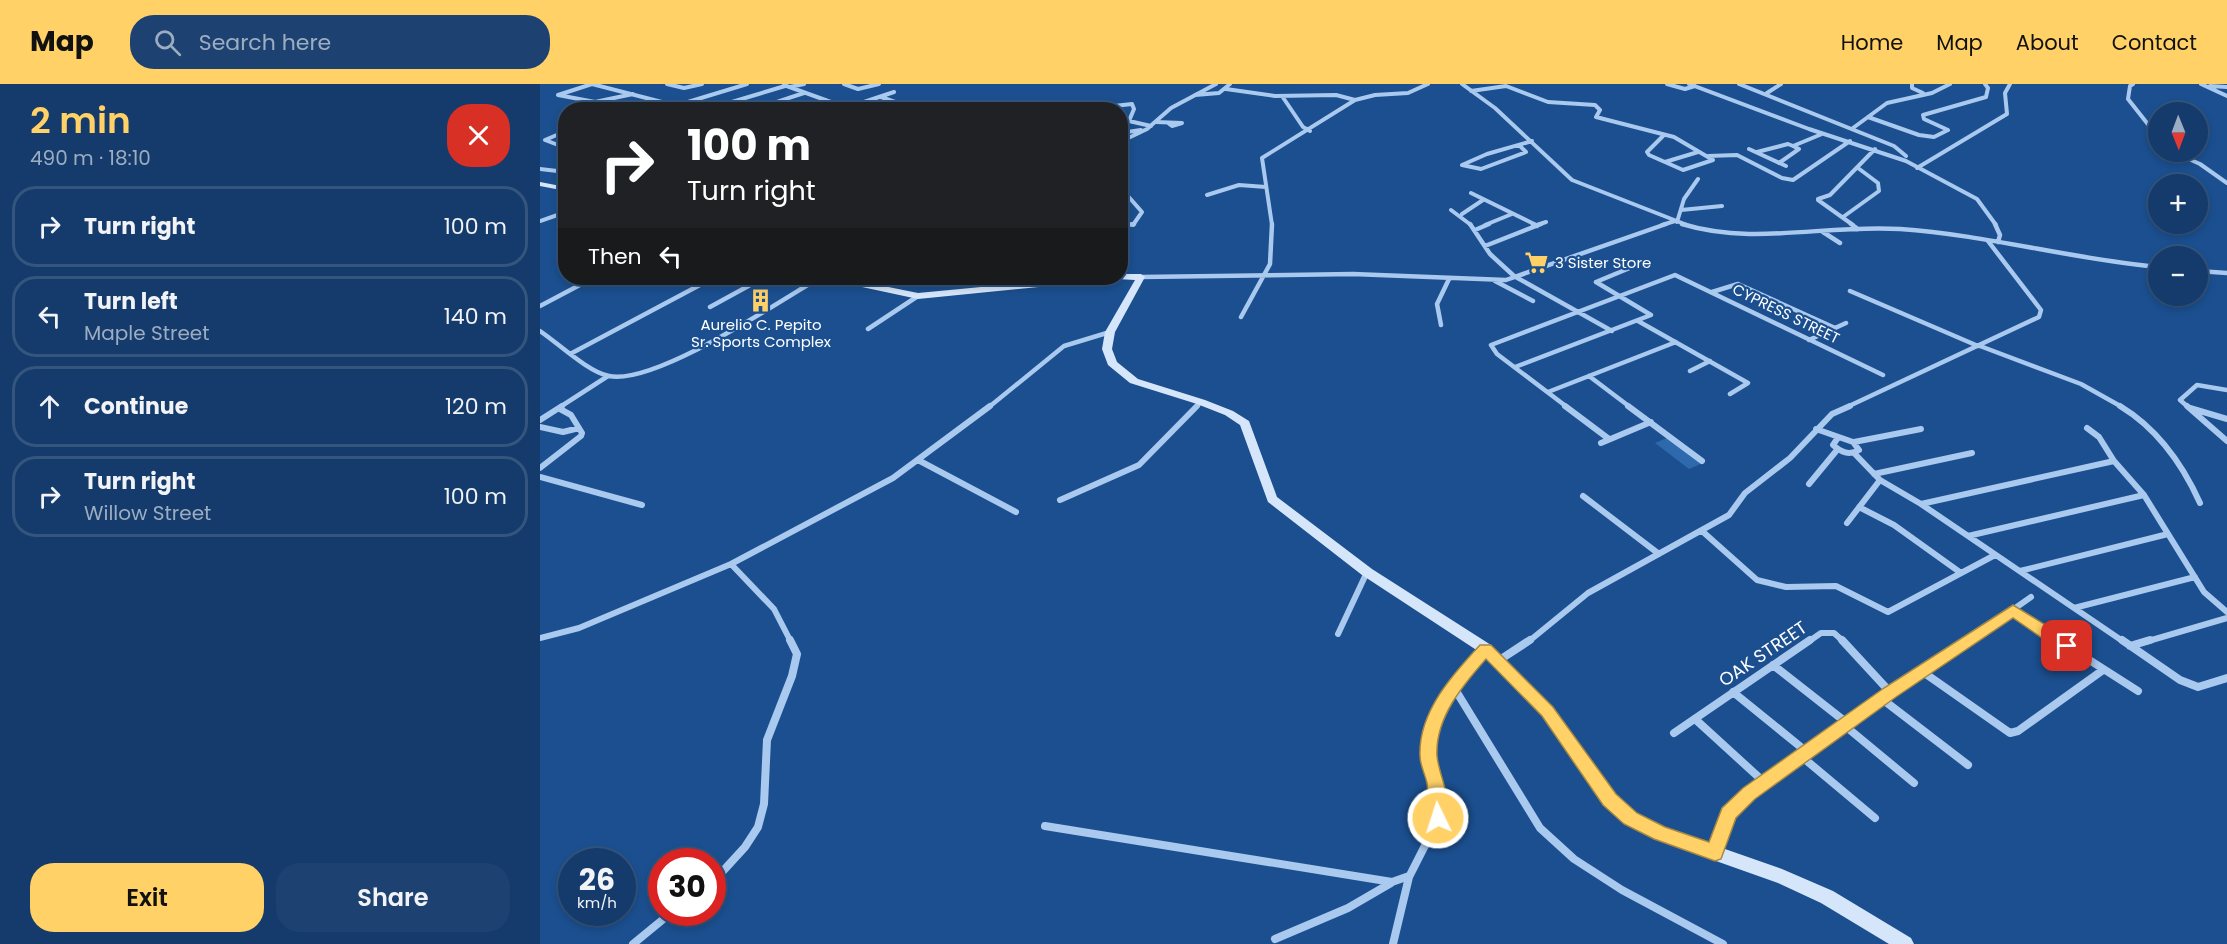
<!DOCTYPE html>
<html lang="en">
<head>
<meta charset="utf-8">
<style>
	:root { --surface:#143b6b; --page:#1d4271; --text:#f1f3f6; --muted:#9dadc1; --line:#33557e; --accent:#ffd166 }
	body { margin:0; font-family:Poppins,sans-serif; background:var(--page); color:var(--text); height:100vh; display:flex; flex-direction:column; font-size:22px; white-space:nowrap }
	* { box-sizing:border-box; margin:0 }
	p { font-size:20px; color:var(--muted) }
	.icon { flex:none; width:33px; height:33px; fill:none; stroke:currentColor; stroke-width:2; stroke-linecap:round; stroke-linejoin:round }
	.map { position:relative; flex:1; overflow:hidden }
	.drawer { display:flex; flex-direction:column; background:var(--surface); width:540px }
	.drawer>* { flex:none }
	.banner { position:absolute; left:18px; top:18px; width:570px; height:183px; border-radius:24px; box-shadow:0 3px 9px #0003,0 0 0 2px var(--line); background:#202124; color:#fff; overflow:hidden }
	.needle { width:39px; rotate:179deg }
	.tools { position:absolute; left:1608px; top:18px; display:grid; gap:12px }
	.tools a { display:grid; place-items:center; width:60px; height:60px; border-radius:50%; background:var(--surface); box-shadow:0 3px 9px #0003,0 0 0 2px var(--line); font-size:30px }
	.speed { position:absolute; left:18px; top:764px; display:flex; gap:12px; font-size:30px; font-weight:700; text-align:center }
	.speed>* { display:grid; place-content:center; width:78px; height:78px; border-radius:50%; background:var(--surface); box-shadow:0 3px 9px #0003,0 0 0 2px var(--line); line-height:1 }
	.speed small { font-size:15px; font-weight:400 }
	.speed .limit { border:9px solid #d22; background:#fff; color:#111 }
	.pin { position:absolute; display:grid; place-items:center; width:51px; height:51px; color:#fff; margin:-26px; border-radius:12px; box-shadow:0 3px 9px #0006 }
	.me { position:absolute; width:66px; margin:-33px; rotate:356deg; stroke-linejoin:round; filter:drop-shadow(0 0 4px #0008) }
	.turn { display:flex; align-items:center; gap:21px; height:126px; padding:0 30px; font-size:27px }
	.turn .icon { width:78px; height:78px; stroke-width:2.5 }
	.turn b { display:block; font-size:42px; line-height:51px }
	.then { display:flex; align-items:center; height:57px; padding:0 30px; background:#0003; gap:12px; font-size:22px }
	.round { display:grid; place-items:center; flex:none; width:63px; height:63px; border-radius:24px; background:var(--page) }
	.headline { display:flex; align-items:center; justify-content:space-between; height:102px; padding:0 30px }
	h1 { font-size:36px; font-weight:600; line-height:45px; color:var(--accent) }
	.button { display:flex; gap:12px; margin-top:auto; padding:12px 30px }
	.button a { flex:1; height:69px; border-radius:24px; background:var(--accent); color:#111; font-size:24px; font-weight:600; line-height:69px; text-align:center }
	.button a+a { background:var(--page); color:var(--text) }
	ul { padding:0; list-style:none }
	li { display:flex; align-items:center; gap:18px; height:81px; margin:0 12px 9px; padding:0 18px; border:3px solid var(--line); border-radius:24px }
	li div { flex:1 }
	li b { display:block; font-size:22px }
	li em { font-style:normal }
	header { display:flex; align-items:center; gap:36px; box-sizing:border-box; height:84px; padding:0 30px; background:var(--accent); color:#111 }
	header strong { font-size:28px }
	nav { display:flex; gap:33px; margin-inline-start:auto; font-size:21px }
	.search { width:420px; height:54px; background:var(--page); display:flex; align-items:center; gap:15px; box-sizing:border-box; padding:0 21px; border-radius:24px; color:var(--muted); font-size:22px }
	main { display:flex; flex:1; min-height:0 }
	.map>svg:first-child { display:block }
	.green { fill:#2e69ad }
	.lines { fill:none; stroke-linecap:round; stroke-linejoin:round }
	.street-far3 { stroke:#a9c9ee; stroke-width:4 }
	.street-far2 { stroke:#a9c9ee; stroke-width:4.5 }
	.street-far1 { stroke:#a9c9ee; stroke-width:6 }
	.street { stroke:#a9c9ee; stroke-width:8 }
	.secondary { fill:#d6e6fa; fill-rule:evenodd }
	.route { fill:#ffd166; stroke:#a68842; stroke-width:1.5 }
	.labels { text-anchor:middle; stroke-width:4.5; stroke-linejoin:round; paint-order:stroke }
	.far-poi-label { font-size:15px; fill:#fff; stroke:#1b4f8f; text-anchor:start }
	.far-street-label { font-size:15px; fill:#fff; stroke:#1b4f8f }
	.street-label { font-size:18px; fill:#fff; stroke:#1b4f8f }
</style>
</head>
<body>
<header>
<strong>Map</strong>
<div class="search"><svg class="icon" aria-label="search" viewBox="0 0 24 24"><circle cx="10" cy="10" r="6"/><path d="M15 15l6 6"/></svg>Search here</div>
<nav><a>Home</a><a>Map</a><a>About</a><a>Contact</a></nav>
</header>
<main>
<section class="drawer">
<div class="headline"><div><h1>2 min</h1><p>490 m · 18:10</p></div><a class="round" style="background:#d93025;color:#fff"><svg class="icon" aria-label="close" viewBox="0 0 24 24"><path d="M6 6l12 12M18 6L6 18"/></svg></a></div>
<ul>
<li><svg class="icon" aria-label="right" viewBox="0 0 24 24"><path d="M7 20v-9h11M14 6l5 5-5 5"/></svg><div><b>Turn right</b></div><em>100 m</em></li>
<li><svg class="icon" aria-label="left" viewBox="0 0 24 24"><path d="M17 20v-9H6M10 6l-5 5 5 5"/></svg><div><b>Turn left</b><p>Maple Street</p></div><em>140 m</em></li>
<li><svg class="icon" aria-label="ahead" viewBox="0 0 24 24"><path d="M12 20V5M6 11l6-6 6 6"/></svg><div><b>Continue</b></div><em>120 m</em></li>
<li><svg class="icon" aria-label="right" viewBox="0 0 24 24"><path d="M7 20v-9h11M14 6l5 5-5 5"/></svg><div><b>Turn right</b><p>Willow Street</p></div><em>100 m</em></li>
</ul>
<div class="button"><a>Exit</a><a>Share</a></div>
</section>
<div class="map">
<svg width="1687" height="860" viewBox="0 0 1687 860">
	<rect width="100%" height="100%" fill="#1b4f8f"/>
	<!-- green -->
	<path class="green" d="M 1131,352 L 1165,378 L 1149,385 L 1115,359 Z"/>
	<g class="lines">
		<!-- street-far3 -->
		<path class="street-far3" d="M 52,0 L 18,11 L 55,18 L 93,10
			M 52,0 L 153,26
			M 127,0 L 144,4 L 162,0
			M 304,0 L 318,5 L 339,0
			M 922,0 L 955,24 L 1032,96 L 1147,141
			M 1127,0 L 1145,5 L 1155,2
			M 1149,0 L 1269,45 L 1366,77 L 1437,115 L 1456,141
			M 1199,0 L 1354,62 L 1366,72
			M 1372,0 L 1372,4 L 1383,9
			M 1593,0 L 1590,2 L 1588,15 L 1618,53
			M 1661,0 L 1687,12
			M 244,1 L 313,26
			M 1670,2 L 1687,3
			M 250,3 L 264,0
			M 686,5 L 735,12 L 796,11 L 815,16
			M 931,7 L 966,2 L 1008,18 L 1055,21 L 1060,26 L 1056,33 L 1134,53 L 1173,76 L 1143,86 L 1109,71 L 1107,68 L 1124,51
			M 1227,9 L 1241,0
			M 655,11 L 679,9 L 690,0
			M 742,12 L 763,43 L 770,47
			M 341,13 L 355,18 L 349,26
			M 138,21 L 207,0
			M 565,23 L 592,20 L 594,25 L 589,37 L 611,42
			M 306,24 L 354,8
			M 165,26 L 245,2
			M 212,26 L 264,9
			M 258,26 L 286,16
			M 1328,33 L 1379,51 L 1394,53 L 1408,46 L 1384,35 L 1383,31 L 1446,13 L 1448,4 L 1445,0
			M 616,38 L 642,39 L 632,42 L 628,39
			M 1313,44 L 1347,19 L 1392,9 L 1410,0
			M 26,47 L 5,56 L 26,64
			M 580,49 L 601,46
			M 580,58 L 607,45 L 631,24 L 676,0
			M 979,61 L 986,68 L 941,85 L 922,81 L 947,70 L 992,57
			M 1209,65 L 1246,82
			M 1217,68 L 1248,60 L 1253,62 L 1282,50
			M 1633,68 L 1660,80 L 1687,99
			M 1168,72 L 1197,71 L 1242,94 L 1253,96 L 1310,57
			M 1125,78 L 1158,68
			M 1239,79 L 1259,65 L 1253,62
			M 1377,84 L 1467,30 L 1465,9 L 1470,0
			M 0,85 L 26,88
			M 580,103 L 602,128 L 593,141
			M 931,109 L 996,141
			M 667,111 L 699,101 L 726,103
			M 1278,115 L 1290,111 L 1335,65
			M 1278,116 L 1313,141
			M 911,126 L 931,141
			M 1141,126 L 1182,122
			M 922,130 L 943,116
			M 1303,133 L 1339,107 L 1338,99 L 1318,84
			M 0,137 L 26,128
			M 1137,138 L 1144,115 L 1158,95
			M 732,141 L 722,74 L 815,16 L 835,11 L 868,9 L 888,0
			M 945,141 L 972,130
			M 997,141 L 1006,138
			M 1122,141 L 1135,137"/>
		<!-- street-far2 -->
		<path class="street-far2" d="M 930,140 L 950,170 L 974,192 L 1072,247
			M 993,140 L 997,142
			M 1142,140 C 1214,162 1286,140 1360,145 C 1447,151 1531,175 1618,183
			M 1311,140 L 1318,145
			M 1455,140 L 1460,151 L 1458,158
			M 580,142 L 594,140
			M 935,146 L 949,140
			M 1283,148 L 1300,159
			M 945,162 L 1001,140
			M 1658,187 L 1687,189
			M 601,193 L 813,190 L 966,196 L 1126,140
			M 955,197 L 993,217
			M 1310,207 L 1438,262
			M 1172,208 L 1198,200 L 1295,244
			M 0,222 L 53,194
			M 170,223 L 223,194
			M 701,233 L 730,180 L 732,140
			M 1098,237 L 1208,299 L 1190,310
			M 901,241 L 897,220 L 909,195
			M 328,245 L 378,212
			M 0,247 C 18,259 48,288 69,292 C 115,301 237,219 279,194
			M 1269,256 L 1306,239
			M 1440,262 L 1541,300 L 1582,323
			M 32,269 L 173,194
			M 975,283 L 1111,231 L 1056,198 L 1092,183
			M 1150,287 L 1170,277
			M 1049,292 L 1090,323
			M 1008,308 L 1136,258
			M 20,323 L 68,292
			M 449,323 L 524,262 L 570,248
			M 656,323 L 661,318
			M 1027,323 L 957,270 L 951,261 L 1135,191 L 1343,291
			M 1307,323 L 1499,233 L 1501,226 L 1448,157
			M 1648,323 L 1640,316 L 1657,301 L 1687,306"/>
		<!-- street-far1 -->
		<path class="street-far1" d="M 1025,322 L 1069,355
			M 1088,322 L 1162,377
			M 1580,322 C 1618,345 1642,379 1660,419
			M 1647,322 L 1687,357
			M 1650,324 L 1687,335
			M 0,336 L 22,322
			M 0,343 L 23,348 L 39,344
			M 1547,344 L 1559,353 L 1574,377 L 1604,411 L 1664,508 L 1687,528
			M 1276,345 L 1313,358 L 1319,366 C 1309,372 1301,368 1293,361 L 1297,355
			M 1314,358 L 1381,345
			M 1061,359 L 1111,338
			M 1314,369 L 1340,396 L 1381,420 L 1584,558
			M 378,376 L 476,428
			M 0,384 L 41,352 L 42,349 L 31,331 L 20,325
			M 1334,390 L 1432,369
			M 0,393 L 102,421
			M 1269,400 L 1297,366
			M 1043,412 L 1119,470
			M 520,416 L 599,381 L 657,322
			M 1381,420 L 1574,377
			M 1319,423 L 1354,441 L 1421,489
			M 1307,439 L 1340,396
			M 1162,447 L 1217,496 L 1246,503 L 1296,502 L 1348,528 L 1455,471
			M 1428,452 L 1604,411
			M 191,480 L 234,525 L 251,558
			M 1480,487 L 1628,450
			M 1534,524 L 1655,493
			M 1472,527 L 1521,558
			M 798,550 L 827,488
			M 0,554 L 39,544 L 191,480 L 353,394 L 450,322
			M 988,558 L 1048,509 L 1189,431 L 1205,409 L 1250,374 L 1292,330 L 1310,322
			M 1268,558 L 1281,549 L 1294,549 L 1304,558
			M 1427,558 L 1491,513
			M 1605,558 L 1687,534"/>
		<!-- street -->
		<path class="street" d="M 1302,556 L 1350,608
			M 1518,556 L 1598,607
			M 1582,556 L 1640,596 L 1658,603 L 1687,594
			M 1590,562 L 1610,556
			M 958,577 L 990,556
			M 1233,581 L 1307,639
			M 1383,588 L 1470,649 L 1478,647 L 1563,586
			M 913,602 L 1000,744 L 1034,775 L 1082,806 L 1183,860
			M 1193,608 L 1267,668
			M 1342,615 L 1428,681
			M 1155,635 L 1224,698
			M 1304,641 L 1374,699
			M 1134,649 L 1270,556
			M 1261,672 L 1335,734
			M 505,742 L 852,798 L 869,792
			M 1175,768 L 1188,729 L 1209,709 L 1429,556
			M 172,799 L 205,763 L 218,743 L 224,720 L 227,656 L 252,592 L 257,570 L 250,556
			M 735,855 L 808,824 L 851,799
			M 93,860 L 132,828
			M 853,860 L 869,793 L 898,736 L 899,720 L 889,672 L 893,642 L 906,614 L 945,565"/>
		<!-- secondary -->
		<path class="secondary" d="M 0,98 L 26,103 L 26,107 L 0,102 Z
			M 580,190 L 601,190 L 605,193 L 575,248 L 572,265 L 577,278 L 598,295 L 665,316 L 693,327 L 709,337 L 737,413 L 832,485 L 951,561 L 1012,624 L 1076,711 L 1096,730 L 1125,744 L 1242,785 L 1293,807 L 1371,854 L 1374,860 L 1349,860 L 1281,819 L 1238,799 L 1114,755 L 1084,740 L 1064,721 L 1002,632 L 941,569 L 822,491 L 728,418 L 700,341 L 685,331 L 657,320 L 590,299 L 568,281 L 562,265 L 565,248 L 595,196 L 577,195 L 576,194 L 580,194 Z
			M 290,194 L 304,194 L 378,209 L 537,194 L 563,194 L 559,197 L 378,215 L 294,197 Z"/>
	</g>
	<!-- route -->
	<path class="route" d="M 1473,521 L 1533,558 L 1535,562 L 1533,567 L 1521,567 L 1473,534 L 1356,613 L 1215,715 L 1196,734 L 1181,775 L 1175,777 L 1114,755 L 1084,740 L 1063,721 L 1002,632 L 946,575 C 923,601 895,634 897,672 C 899,693 915,719 905,740 L 898,743 L 892,740 C 886,728 889,713 887,699 C 885,690 880,681 880,672 C 878,628 913,590 940,561 L 951,561 L 1013,623 L 1076,710 L 1097,729 L 1125,743 L 1169,758 L 1182,724 L 1203,704 L 1344,604 Z"/>
	<!-- icons -->
	<defs>
		<symbol id="supermarket-bare" viewBox="-9 -9 18 18"><path d="M-6-5.5h2.5l.6 2H6L4.5 2H-2.5L-4.4-4H-6ZM-1.5 3.2a1.3 1.3 0 1 0 .1 0ZM3 3.2a1.3 1.3 0 1 0 .1 0Z" fill="#ffd166" stroke="#1b4f8f" stroke-width="2.5" paint-order="stroke"/></symbol>
		<symbol id="building-bare" viewBox="-9 -9 18 18"><path d="M-4-6H4V6H1V3H-1V6H-4ZM-2.5-4.3h1.7v1.8h-1.7ZM.8-4.3h1.7v1.8H.8ZM-2.5-1h1.7V.8h-1.7ZM.8-1h1.7V.8H.8Z" fill="#ffd166" stroke="#1b4f8f" stroke-width="2.5" paint-order="stroke"/></symbol>
	</defs>
	<g fill-rule="evenodd">
		<use href="#supermarket-bare" x="980" y="162" width="33" height="33"/>
		<use href="#building-bare" x="204" y="200" width="33" height="33"/>
	</g>
	<g class="labels">
		<!-- far-poi labels -->
		<g class="far-poi-label">
			<text x="1015" y="184">3 Sister Store</text>
			<text x="221" y="246" text-anchor="middle">Aurelio C. Pepito<tspan x="221" dy="17">Sr. Sports Complex</tspan></text>
		</g>
		<!-- far-street labels -->
		<g class="far-street-label">
			<text transform="translate(1246 230) rotate(26)" y="5">CYPRESS STREET</text>
		</g>
		<!-- street labels -->
		<g class="street-label">
			<text transform="translate(1223 570) rotate(-34)" y="6">OAK STREET</text>
		</g>
	</g>
</svg>
<div class="tools">
<a><svg class="needle" viewBox="-14 -14 28 28"><path d="M0-13l5 13h-10z" fill="#e53935"/><path d="M0 13l5-13h-10z" fill="#9dadc1"/></svg></a>
<a>+</a>
<a>−</a>
</div>
<div class="speed"><div>26<small>km/h</small></div><div class="limit">30</div></div>
<div class="pin" style="left:1527px;top:562px;background:#d93025"><svg class="icon" aria-label="arrive" viewBox="0 0 24 24"><path d="M6 21V4h12l-3 4 3 4H6"/></svg></div>
<svg class="me" style="left:898px;top:734px" viewBox="-20 -20 40 40"><circle r="17" fill="#ffd166" stroke="#fff" stroke-width="3"/><path d="M0-11L8 9 0 5-8 9z" fill="#fff"/></svg>
<div class="banner">
<div class="turn"><svg class="icon" aria-label="right" viewBox="0 0 24 24"><path d="M7 20v-9h11M14 6l5 5-5 5"/></svg><div><b>100 m</b>Turn right</div></div>
<div class="then">Then<svg class="icon" aria-label="left" viewBox="0 0 24 24"><path d="M17 20v-9H6M10 6l-5 5 5 5"/></svg></div>
</div>
</div>
</main>
</body>
</html>
